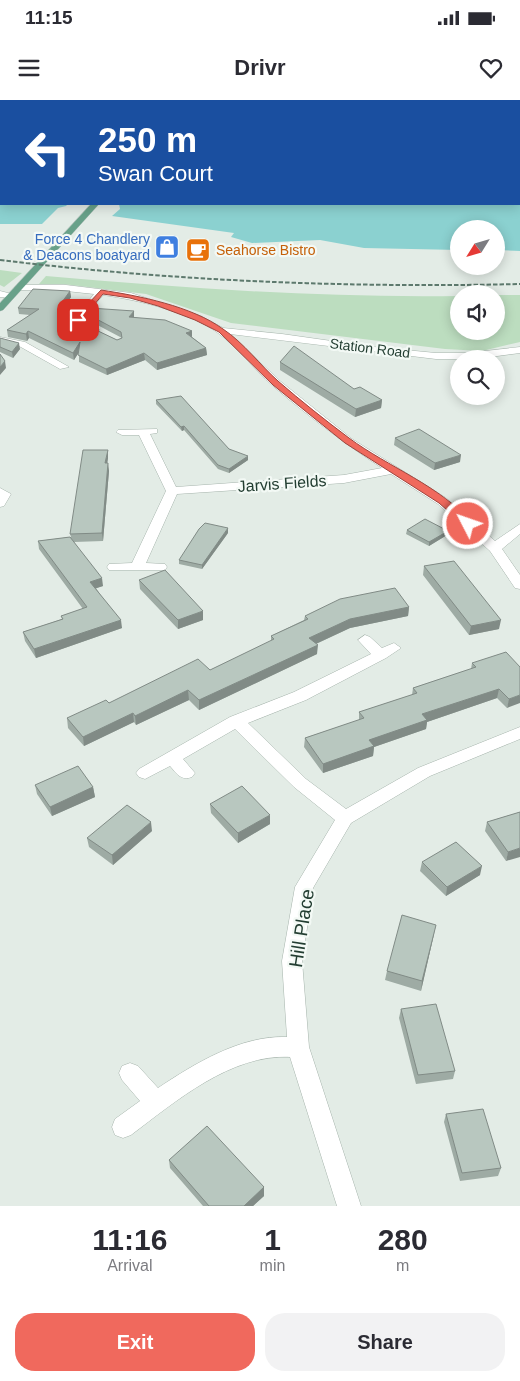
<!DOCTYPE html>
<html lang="en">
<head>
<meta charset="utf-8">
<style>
	:root { --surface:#fff; --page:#f2f2f3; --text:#2b2b33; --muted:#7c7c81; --accent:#f0695d }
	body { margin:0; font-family:Arial,sans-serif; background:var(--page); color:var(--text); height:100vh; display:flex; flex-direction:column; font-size:19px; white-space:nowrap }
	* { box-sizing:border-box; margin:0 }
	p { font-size:16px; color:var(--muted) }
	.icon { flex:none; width:28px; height:28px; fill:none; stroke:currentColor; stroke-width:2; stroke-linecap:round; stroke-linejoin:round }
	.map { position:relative; height:1106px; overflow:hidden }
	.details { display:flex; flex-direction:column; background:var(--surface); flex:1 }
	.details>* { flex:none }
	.banner { position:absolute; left:0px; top:0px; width:520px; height:105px; box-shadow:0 2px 12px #0003; background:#1a4fa0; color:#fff; overflow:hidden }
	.needle { width:32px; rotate:233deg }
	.tools { position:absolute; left:450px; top:120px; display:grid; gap:10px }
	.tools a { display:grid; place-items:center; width:55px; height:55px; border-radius:50%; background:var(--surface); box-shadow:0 2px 12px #0003; font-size:25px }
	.pin { position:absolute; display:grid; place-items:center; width:42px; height:42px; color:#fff; margin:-21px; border-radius:10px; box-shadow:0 2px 8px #0006 }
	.me { position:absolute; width:55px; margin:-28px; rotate:311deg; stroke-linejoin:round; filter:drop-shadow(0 0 4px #0008) }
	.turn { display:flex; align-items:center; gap:18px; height:105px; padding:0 15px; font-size:22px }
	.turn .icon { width:65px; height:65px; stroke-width:2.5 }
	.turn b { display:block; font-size:35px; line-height:42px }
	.eta { display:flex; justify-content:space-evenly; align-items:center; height:85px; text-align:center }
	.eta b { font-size:30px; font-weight:700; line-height:35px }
	.button { display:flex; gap:10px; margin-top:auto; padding:10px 15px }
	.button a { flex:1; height:58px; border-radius:20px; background:var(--accent); color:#fff; font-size:20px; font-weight:700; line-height:58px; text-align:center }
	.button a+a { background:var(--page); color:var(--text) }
	.status { display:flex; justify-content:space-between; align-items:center; height:35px; padding:0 25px; background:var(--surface); direction:ltr }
	.status svg { height:14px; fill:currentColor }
	header { display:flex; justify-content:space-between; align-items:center; height:65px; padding:0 15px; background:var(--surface); font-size:22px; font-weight:700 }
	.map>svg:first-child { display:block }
	.green { fill:#bcddbf }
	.water { fill:#8bd1d0 }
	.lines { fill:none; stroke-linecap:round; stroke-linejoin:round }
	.street-casing { stroke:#a6b4ac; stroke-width:1 }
	.primary-casing { stroke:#c1c9c6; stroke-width:1 }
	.street { fill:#fff; fill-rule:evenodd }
	.primary { fill:#68a189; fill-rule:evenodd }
	.rail { stroke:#5d796d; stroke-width:2; stroke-dasharray:4.5 2; stroke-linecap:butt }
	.wall { fill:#9eaba4 }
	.shaded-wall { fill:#818b86 }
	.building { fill:#b8c7bf; stroke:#818b86 }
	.route { fill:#f0695d; stroke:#9c443c }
	.labels { text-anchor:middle; stroke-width:4.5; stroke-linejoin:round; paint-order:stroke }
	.far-shop-label { font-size:14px; fill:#366cbe; stroke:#f3f9f5; text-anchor:end }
	.far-food-label { font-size:14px; fill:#c56008; stroke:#f3f9f5; text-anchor:start }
	.far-street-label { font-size:14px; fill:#233e32; stroke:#f3f9f5 }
	.street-label { font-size:16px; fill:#233e32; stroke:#f3f9f5 }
	.near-street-label { font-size:19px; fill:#233e32; stroke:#f3f9f5 }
</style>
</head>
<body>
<div class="status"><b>11:15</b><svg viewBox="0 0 49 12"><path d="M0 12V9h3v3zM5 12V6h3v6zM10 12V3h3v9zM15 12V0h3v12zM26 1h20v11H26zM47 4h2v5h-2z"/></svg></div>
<header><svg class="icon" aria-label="menu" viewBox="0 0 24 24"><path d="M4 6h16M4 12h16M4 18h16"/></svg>Drivr<svg class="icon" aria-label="heart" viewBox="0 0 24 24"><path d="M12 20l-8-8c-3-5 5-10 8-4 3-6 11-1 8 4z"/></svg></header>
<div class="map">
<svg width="520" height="1106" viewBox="0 0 520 1106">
	<rect width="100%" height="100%" fill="#e3ece6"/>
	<!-- green -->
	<path class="green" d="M 0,170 L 22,173 L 4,187 L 0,185 Z
		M 46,176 C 183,188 321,198 459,196 L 459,231 L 496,231 L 496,195 L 520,195 L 520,242 L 482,251 L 445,249 L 231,223 L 146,194 L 63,184 L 39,184 Z"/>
	<!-- water -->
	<path class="water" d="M 355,0 L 520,0 L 520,151 L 496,150 L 496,129 L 459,129 L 459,150 L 364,148 L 320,140 L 252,143 L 231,137 L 234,133 L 112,116 L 120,109 L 119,104 L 519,104 L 519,1 Z
		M 0,51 L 1,104 L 68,104 L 66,106 L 58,108 L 42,124 L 0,124 Z"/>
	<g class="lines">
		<defs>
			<path id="street" d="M 19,185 L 66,185 L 131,193 L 201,216 L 223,228 L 282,234 L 374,247 L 436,253 L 467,253 L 520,247 L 520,253 L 475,259 L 436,259 L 230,234 L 280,281 L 352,339 L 446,398 L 495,441 L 520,424 L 520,434 L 502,449 L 520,475 L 520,489 L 515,488 L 490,451 L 438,404 L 391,374 L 344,383 L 177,394 L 146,463 L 165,464 L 167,467 L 165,470 L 109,470 L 107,467 L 109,464 L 132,463 L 166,391 L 139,335 L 122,335 L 116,332 L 118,330 L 157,329 L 157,333 L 150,334 L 176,387 L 344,375 L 382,368 C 344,343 308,316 273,286 C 254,269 238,248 218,233 C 190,212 138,200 103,195 L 83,219 L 99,229 L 99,233 L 96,234 L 73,220 L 94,194 L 66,191 L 16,190 L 15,188 Z
				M 0,191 L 16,195 L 12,198 L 0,197 Z
				M 0,237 L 25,242 L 69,267 L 60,269 L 19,246 L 0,243 Z
				M 0,388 L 11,394 L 4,406 L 0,407 Z
				M 365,535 L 370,537 L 382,548 L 394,543 L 401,548 L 386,558 L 306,600 L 248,623 L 306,679 L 346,709 L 418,668 L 520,627 L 520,639 L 430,676 L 351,723 L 313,788 L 302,861 L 309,947 L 361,1106 L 337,1106 L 290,957 C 231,954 176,1001 131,1035 L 123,1038 L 115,1035 L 112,1027 L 115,1019 L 140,1001 L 122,980 L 119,973 L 122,966 L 130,963 L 138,966 L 158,988 C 194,964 241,935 287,937 L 282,861 L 295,787 L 335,720 L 294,687 L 235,629 L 183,659 L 195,673 L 192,677 C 181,681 177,674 170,666 L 145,679 L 139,677 L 136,673 L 139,669 L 230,617 L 294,592 L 371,554 L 358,540 Z"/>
			<path id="primary" d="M 91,104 L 99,104 L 3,210 L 0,211 L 0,203 Z"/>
		</defs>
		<!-- street casing -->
		<use href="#street" class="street-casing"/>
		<!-- primary casing -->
		<use href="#primary" class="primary-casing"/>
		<!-- street -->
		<use href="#street" class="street"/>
		<!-- primary -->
		<use href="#primary" class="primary"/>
		<!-- rail -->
		<path class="rail" d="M 0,160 C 173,181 346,188 520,184"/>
	</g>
	<!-- wall -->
	<path class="wall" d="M 70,191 L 71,197 L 65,206 L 76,213 L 73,217 L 75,220 L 117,240 L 122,238 L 86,219 L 85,213 L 134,217 L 192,231 L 192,237 L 206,248 L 207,255 L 157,270 L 145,260 L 107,275 L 79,262 L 79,252 L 74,260 L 29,238 L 27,241 L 8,237 L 7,230 L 30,215 L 19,214 L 18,208 Z
		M 0,238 L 20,249 L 13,258 L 0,252 Z
		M 280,262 L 382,300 L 381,308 L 355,317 L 280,270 Z
		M 156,300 L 229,349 L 248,360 L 229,373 L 218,369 L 184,330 L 182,331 L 156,304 Z
		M 395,338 L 460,362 L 434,370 L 394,345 Z
		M 108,350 L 108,358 L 107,363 L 109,371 L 103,441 L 74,442 L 103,486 L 96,488 L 122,528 L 36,558 L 25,541 L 23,532 L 62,519 L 61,516 L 83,509 L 39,449 L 38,441 L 71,437 L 70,434 Z
		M 407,430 L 448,431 L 447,435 L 429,446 L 406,434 Z
		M 228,433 L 202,469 L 179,464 L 179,460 Z
		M 424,466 L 499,529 L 469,535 L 423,475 Z
		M 139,480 L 203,520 L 178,529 L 140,489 Z
		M 409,507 L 408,516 L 350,528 L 316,544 L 317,554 L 199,610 L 189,600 L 136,625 L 134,622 L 84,646 L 68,628 L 67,618 L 109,603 L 210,570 L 271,541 L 271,536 L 304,520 L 305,516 Z
		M 472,563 L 520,567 L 507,608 L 497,598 L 427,622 L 426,629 L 374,647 L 373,656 L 323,673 L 304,647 L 305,638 L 359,620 L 359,612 L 412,595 L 413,588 L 471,569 Z
		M 35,685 L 93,687 L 95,697 L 52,716 L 37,694 Z
		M 210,704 L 270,724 L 238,743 L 211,713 Z
		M 520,712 L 506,761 L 485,731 L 487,722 Z
		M 152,731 L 113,765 L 89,747 L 87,738 Z
		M 422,762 L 480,775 L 446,796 L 420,771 Z
		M 434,834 L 421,891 L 385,880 L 387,871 Z
		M 401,909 L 455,971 L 453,979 L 416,984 L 399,918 Z
		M 446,1014 L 501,1068 L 498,1076 L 460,1081 L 444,1022 Z
		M 169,1060 L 264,1087 L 264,1096 L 253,1106 L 203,1106 L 170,1068 Z"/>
	<!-- shaded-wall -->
	<path class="shaded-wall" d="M 70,191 L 71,197 L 61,212 L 60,205 Z
		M 76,206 L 76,213 L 71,220 L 70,213 Z
		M 134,211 L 134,217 L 129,217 Z
		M 28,231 L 29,238 L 27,241 L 26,234 Z
		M 192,231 L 192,237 L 186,233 Z
		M 80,242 L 81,249 L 74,260 L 73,253 Z
		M 19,243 L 20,249 L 13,258 L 12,252 Z
		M 206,248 L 207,255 L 157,270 L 157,263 Z
		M 144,253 L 145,260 L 107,275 L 106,269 Z
		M 5,261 L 6,268 L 0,275 L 0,267 Z
		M 382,300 L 381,308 L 355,317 L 356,309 Z
		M 184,326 L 184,330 L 182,331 L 181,327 Z
		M 108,350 L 108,358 L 106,371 L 105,363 Z
		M 461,355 L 460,362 L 434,370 L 435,363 Z
		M 248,356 L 248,360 L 229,373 L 229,369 Z
		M 108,363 L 109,371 L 103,441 L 102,433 Z
		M 228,428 L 228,433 L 202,469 L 202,465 Z
		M 448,431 L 447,435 L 429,446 L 429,442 Z
		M 102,478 L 103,486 L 91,490 L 90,482 Z
		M 409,507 L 408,516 L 350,528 L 309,547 L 309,538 L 350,519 Z
		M 203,511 L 203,520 L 178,529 L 178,520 Z
		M 121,520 L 122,528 L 36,558 L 34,549 Z
		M 501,520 L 499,529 L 469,535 L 471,526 Z
		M 318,545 L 317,554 L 199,610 L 199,600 Z
		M 499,589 L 497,598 L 427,622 L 426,629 L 374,647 L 373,656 L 323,673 L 323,664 L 369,640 L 422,614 Z
		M 188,590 L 189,600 L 136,625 L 135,616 Z
		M 520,595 L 520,603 L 507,608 L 509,599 Z
		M 133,613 L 134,622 L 84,646 L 83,637 Z
		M 93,687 L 95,697 L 52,716 L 50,707 Z
		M 270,715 L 270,724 L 238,743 L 238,733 Z
		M 151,722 L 152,731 L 113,765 L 112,755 Z
		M 520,748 L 520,757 L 506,761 L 508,752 Z
		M 482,766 L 480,775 L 446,796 L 447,787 Z
		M 436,825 L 434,834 L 421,891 L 422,881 Z
		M 264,1087 L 264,1096 L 253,1106 L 244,1106 Z"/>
	<!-- building -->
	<path class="building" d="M 0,0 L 161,0 L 160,1 L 1,1 L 1,14 L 0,14 Z
		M 241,0 L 334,0 L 334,1 L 240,1 Z
		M 33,189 L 70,191 L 60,205 L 76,206 L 70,213 L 75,220 L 117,240 L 122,238 L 121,232 L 85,213 L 90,208 L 134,211 L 129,217 L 165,220 L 192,231 L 186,233 L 206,248 L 157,263 L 144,253 L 106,269 L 78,255 L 80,242 L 73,253 L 28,231 L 26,234 L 7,230 L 39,209 L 18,208 Z
		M 0,238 L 19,243 L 12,252 L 0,247 Z
		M 294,246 L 354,289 L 360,287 L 382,300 L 356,309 L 280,262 Z
		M 0,254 L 5,261 L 0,267 Z
		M 181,296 L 229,349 L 248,356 L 229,369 L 218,365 L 184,326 L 181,327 L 156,300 Z
		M 419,329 L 461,355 L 435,363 L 395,338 Z
		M 83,350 L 108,350 L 105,363 L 108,363 L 102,433 L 70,434 Z
		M 425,419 L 448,431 L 429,442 L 407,430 Z
		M 205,423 L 228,428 L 202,465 L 179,460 L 199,429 Z
		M 70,437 L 102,478 L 90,482 L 121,520 L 34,549 L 23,532 L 63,519 L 61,516 L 87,507 L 38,441 Z
		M 454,461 L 501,520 L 471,526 L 424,466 Z
		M 165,470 L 203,511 L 178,520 L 139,480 Z
		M 395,488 L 409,507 L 350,519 L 309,538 L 318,545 L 199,600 L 188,590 L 135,616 L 133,613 L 83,637 L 67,618 L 106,600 L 109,603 L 198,559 L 210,570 L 274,539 L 271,536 L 308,519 L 305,516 L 340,499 Z
		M 506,552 L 520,567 L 520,595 L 509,599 L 499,589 L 422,614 L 427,620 L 369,640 L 374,646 L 323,664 L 305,638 L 364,618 L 359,612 L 417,593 L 413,588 L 476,567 L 472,563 Z
		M 78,666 L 93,687 L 50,707 L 35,685 Z
		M 242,686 L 270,715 L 238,733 L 210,704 Z
		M 127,705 L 151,722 L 112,755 L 87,738 Z
		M 520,712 L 520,748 L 508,752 L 487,722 Z
		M 456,742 L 482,766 L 447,787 L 422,762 Z
		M 402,815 L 436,825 L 422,881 L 387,871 Z
		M 436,904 L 455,971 L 418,975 L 401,909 Z
		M 483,1009 L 501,1068 L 462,1073 L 446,1014 Z
		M 207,1026 L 264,1087 L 244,1106 L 209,1106 L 169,1060 Z"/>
	<!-- route -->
	<path class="route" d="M 101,190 C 140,196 191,206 223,229 C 244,243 260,265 278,281 C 301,301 325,320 349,338 C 388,367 441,386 473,424 L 465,426 L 439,403 L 345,343 L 273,285 L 219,232 L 195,220 L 158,206 L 130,198 L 103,194 L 80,222 L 75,222 L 75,218 Z"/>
	<!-- icons -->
	<defs>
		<symbol id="shop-square" viewBox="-11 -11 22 22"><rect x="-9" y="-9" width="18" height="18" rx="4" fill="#3f7fe0" stroke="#f3f9f5"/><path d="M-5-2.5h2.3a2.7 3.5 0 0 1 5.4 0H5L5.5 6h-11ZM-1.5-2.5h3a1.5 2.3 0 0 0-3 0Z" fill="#fff"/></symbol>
		<symbol id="cafe-square" viewBox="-11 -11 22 22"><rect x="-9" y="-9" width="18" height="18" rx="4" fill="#e8710a" stroke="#f3f9f5"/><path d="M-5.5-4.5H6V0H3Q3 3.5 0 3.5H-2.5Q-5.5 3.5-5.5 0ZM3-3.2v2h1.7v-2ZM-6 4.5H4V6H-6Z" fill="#fff"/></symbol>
	</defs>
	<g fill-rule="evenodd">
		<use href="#shop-square" x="153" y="133" width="28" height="28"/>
		<use href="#cafe-square" x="184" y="136" width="28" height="28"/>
	</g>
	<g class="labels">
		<!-- far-shop labels -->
		<g class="far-shop-label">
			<text x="150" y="144">Force 4 Chandlery<tspan x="150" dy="16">&amp; Deacons boatyard</tspan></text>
		</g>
		<!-- far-food labels -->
		<g class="far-food-label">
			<text x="216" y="155">Seahorse Bistro</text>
		</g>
		<!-- far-street labels -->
		<g class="far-street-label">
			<text transform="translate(370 248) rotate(7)" y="5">Station Road</text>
		</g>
		<!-- street labels -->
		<g class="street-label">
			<text transform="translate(282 383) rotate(-4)" y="6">Jarvis Fields</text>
		</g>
		<!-- near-street labels -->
		<g class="near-street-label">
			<text transform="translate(301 828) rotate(-81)" y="7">Hill Place</text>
		</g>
	</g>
</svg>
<div class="tools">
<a><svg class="needle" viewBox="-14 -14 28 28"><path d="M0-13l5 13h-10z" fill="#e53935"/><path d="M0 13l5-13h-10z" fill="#7c7c81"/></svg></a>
<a><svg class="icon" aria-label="sound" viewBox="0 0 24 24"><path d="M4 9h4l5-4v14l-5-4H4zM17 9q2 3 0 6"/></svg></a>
<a><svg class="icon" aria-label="search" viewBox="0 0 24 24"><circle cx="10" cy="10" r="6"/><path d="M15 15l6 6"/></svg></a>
</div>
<div class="pin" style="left:78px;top:220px;background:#d93025"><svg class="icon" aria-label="arrive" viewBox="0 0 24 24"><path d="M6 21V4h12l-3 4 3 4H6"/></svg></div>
<svg class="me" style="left:468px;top:424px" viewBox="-20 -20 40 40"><circle r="17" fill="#f0695d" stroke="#fff" stroke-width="3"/><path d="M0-11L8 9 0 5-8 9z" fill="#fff"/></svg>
<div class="banner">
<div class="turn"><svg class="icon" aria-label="left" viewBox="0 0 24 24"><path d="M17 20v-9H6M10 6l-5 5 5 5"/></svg><div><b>250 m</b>Swan Court</div></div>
</div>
</div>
<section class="details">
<div class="eta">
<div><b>11:16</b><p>Arrival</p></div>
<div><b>1</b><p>min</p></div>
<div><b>280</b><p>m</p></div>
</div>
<div class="button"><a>Exit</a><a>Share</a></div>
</section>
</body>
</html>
